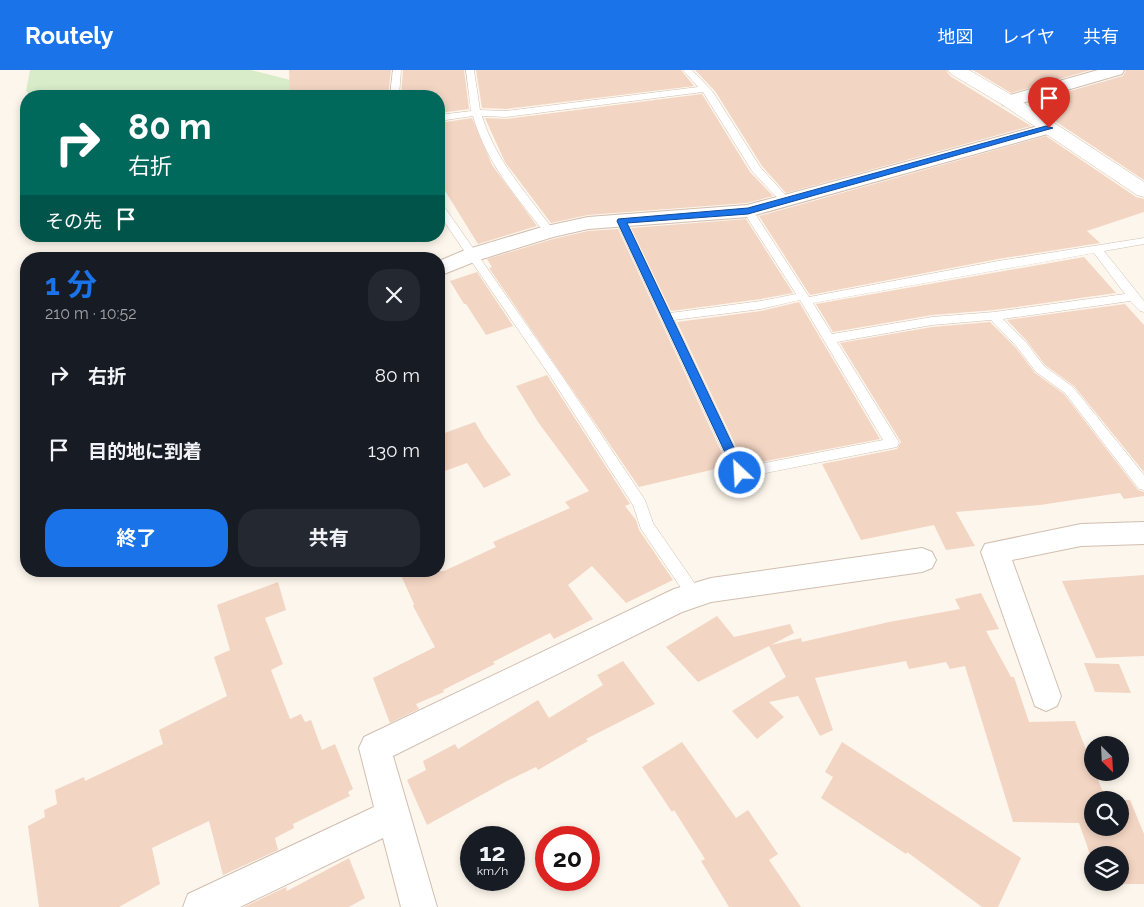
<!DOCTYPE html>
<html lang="ja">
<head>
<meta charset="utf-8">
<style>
	:root { --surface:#171b24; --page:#242831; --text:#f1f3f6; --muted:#9ea1a6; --accent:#1a73e8 }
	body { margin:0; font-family:Raleway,"Noto Sans JP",sans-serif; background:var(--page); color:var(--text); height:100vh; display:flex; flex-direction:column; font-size:19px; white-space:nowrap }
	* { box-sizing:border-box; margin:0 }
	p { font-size:16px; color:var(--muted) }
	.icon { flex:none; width:28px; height:28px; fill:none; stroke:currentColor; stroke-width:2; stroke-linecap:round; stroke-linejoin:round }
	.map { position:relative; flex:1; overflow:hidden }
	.details { position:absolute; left:20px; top:182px; width:425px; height:325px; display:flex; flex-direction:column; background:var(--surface); border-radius:20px; box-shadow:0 2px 8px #0003 }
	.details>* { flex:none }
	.guide { position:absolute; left:20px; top:20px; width:425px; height:152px; border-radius:20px; box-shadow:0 2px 8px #0003; background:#00695c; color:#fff; overflow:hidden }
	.needle { width:32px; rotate:156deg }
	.tools { position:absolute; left:1084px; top:666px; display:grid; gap:10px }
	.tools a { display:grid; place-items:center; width:45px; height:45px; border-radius:50%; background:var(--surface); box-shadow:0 2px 8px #0003; font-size:25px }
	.speed { position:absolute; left:460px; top:756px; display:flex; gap:10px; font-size:25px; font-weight:700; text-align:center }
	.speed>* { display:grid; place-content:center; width:65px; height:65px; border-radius:50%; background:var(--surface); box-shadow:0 2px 8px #0003; line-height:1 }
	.speed small { font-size:12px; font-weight:400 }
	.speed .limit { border:8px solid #d22; background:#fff; color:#111 }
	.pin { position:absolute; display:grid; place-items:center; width:42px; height:42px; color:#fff; margin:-51px -21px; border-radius:50% 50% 50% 0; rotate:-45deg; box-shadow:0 0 5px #0007 }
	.pin .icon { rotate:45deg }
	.me { position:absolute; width:55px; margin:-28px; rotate:335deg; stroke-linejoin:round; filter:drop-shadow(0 0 4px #0008) }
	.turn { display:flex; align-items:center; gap:18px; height:105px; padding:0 25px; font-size:22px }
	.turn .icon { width:65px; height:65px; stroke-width:2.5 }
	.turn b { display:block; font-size:35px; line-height:42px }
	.then { display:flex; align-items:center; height:48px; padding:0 25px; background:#0003; gap:10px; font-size:19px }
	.round { display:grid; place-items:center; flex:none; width:52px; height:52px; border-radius:20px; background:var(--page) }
	.headline { display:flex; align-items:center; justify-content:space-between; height:85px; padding:0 25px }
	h1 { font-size:30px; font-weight:700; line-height:38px; color:var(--accent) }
	.primary-button { display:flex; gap:10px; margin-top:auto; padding:10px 25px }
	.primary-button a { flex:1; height:58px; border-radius:20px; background:var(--accent); color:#fff; font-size:20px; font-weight:700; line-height:58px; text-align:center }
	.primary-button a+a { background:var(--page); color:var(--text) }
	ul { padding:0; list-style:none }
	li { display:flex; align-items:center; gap:15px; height:75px; padding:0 25px }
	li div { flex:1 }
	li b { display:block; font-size:19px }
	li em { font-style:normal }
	header { display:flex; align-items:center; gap:30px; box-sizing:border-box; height:70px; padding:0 25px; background:var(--accent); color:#fff }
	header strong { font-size:24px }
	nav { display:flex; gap:28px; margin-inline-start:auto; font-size:18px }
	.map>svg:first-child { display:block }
	.green { fill:#d8ecc9 }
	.building { fill:#f3d5c3 }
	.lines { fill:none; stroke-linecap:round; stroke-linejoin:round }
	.service-casing { stroke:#d1beb0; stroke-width:1 }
	.minor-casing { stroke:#d1beb0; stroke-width:2 }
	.secondary-casing { stroke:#d6c0b0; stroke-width:1 }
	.service { fill:#fff; fill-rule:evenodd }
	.minor { fill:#fff; fill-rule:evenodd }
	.secondary { fill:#fff; fill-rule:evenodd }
	.route { fill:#1a73e8; stroke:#114b97 }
</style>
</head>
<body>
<header>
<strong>Routely</strong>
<nav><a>地図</a><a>レイヤ</a><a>共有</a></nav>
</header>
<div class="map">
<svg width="1144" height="837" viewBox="0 0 1144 837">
	<rect width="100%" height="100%" fill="#fdf6ec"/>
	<!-- green -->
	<path class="green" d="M 30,0 L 251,0 L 306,14 L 291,26 L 33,26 L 26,21 Z"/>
	<!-- building -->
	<path class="building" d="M 289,0 L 391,0 L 388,26 L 290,26 Z
		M 403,0 L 464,0 L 469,39 L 439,43 L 439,26 L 401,26 Z
		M 476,0 L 681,0 L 694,16 L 506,39 L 482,38 Z
		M 695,0 L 946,0 L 950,6 L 1031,56 L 786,123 L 762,96 L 715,21 Z
		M 973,0 L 1091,0 L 1011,23 Z
		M 1126,0 L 1144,0 L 1144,110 L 1028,33 L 1123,6 Z
		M 702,24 L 750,102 L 773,126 L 747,133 L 588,145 L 551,153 L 505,92 L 485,48 L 506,49 Z
		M 472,48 L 492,95 L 537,156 L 478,174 L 439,111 L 439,53 Z
		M 1046,66 L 1136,127 L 1144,129 L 1144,142 L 1087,161 L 1100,173 L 998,189 L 810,225 L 759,146 Z
		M 746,149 L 793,223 L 761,229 L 671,241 L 631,158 Z
		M 618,159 L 728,396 L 639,417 L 489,198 L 492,197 L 487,189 L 553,169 L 588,161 Z
		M 1084,187 L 1116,223 L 994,240 L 932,245 L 833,262 L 816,234 Z
		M 477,202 L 513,256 L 486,265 L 466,234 L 464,234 L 450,211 Z
		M 799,232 L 880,369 L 745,395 L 677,252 L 761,241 Z
		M 1125,234 L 1144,255 L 1144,402 L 1074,316 L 1045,295 L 1026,270 L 1007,250 Z
		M 990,252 L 1016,278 L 1035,303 L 1064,324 L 1138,420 L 1144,422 L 1144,426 L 1124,429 L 1120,423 L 1040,435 L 956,442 L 975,476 L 946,480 L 934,455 L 861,470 L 822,394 L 897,379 L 901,372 L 840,273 L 932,257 Z
		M 547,305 L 630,434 L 625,436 L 636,450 L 639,460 L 673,510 L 626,533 L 592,496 L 568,515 L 593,549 L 554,569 L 550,563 L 493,592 L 495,594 L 443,620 L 444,622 L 416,634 L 419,639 L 390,653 L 373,608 L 435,577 L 413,536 L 414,534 L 399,501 L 444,501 L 496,477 L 493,472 L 570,438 L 565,432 L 589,421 L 538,352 L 516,316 Z
		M 475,352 L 485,369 L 511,405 L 484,418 L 467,393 L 439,403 L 439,365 Z
		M 1144,505 L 1144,586 L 1096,588 L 1062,511 Z
		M 278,512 L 286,540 L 265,548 L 283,594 L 271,600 L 290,649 L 301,644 L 305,652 L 311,650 L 322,680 L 335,674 L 353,719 L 348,722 L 350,726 L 293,754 L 294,758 L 275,768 L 278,780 L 223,805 L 209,751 L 152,778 L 160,814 L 119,837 L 39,837 L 28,756 L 45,747 L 44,740 L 57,734 L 55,720 L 84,707 L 85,711 L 163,674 L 159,660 L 227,626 L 214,587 L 230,580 L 217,535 Z
		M 981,523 L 999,559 L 986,561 L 1011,607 L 1014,607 L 1029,652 L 1075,651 L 1092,695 L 1092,702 L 1095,702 L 1106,730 L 1092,730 L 1092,758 L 1120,758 L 1120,730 L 1130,730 L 1144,764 L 1144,814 L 1101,814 L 1100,812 L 1120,812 L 1120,785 L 1092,785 L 1092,790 L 1079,753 L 1013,752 L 965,596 L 950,599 L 946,592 L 909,599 L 906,591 L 815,608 L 833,660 L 820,666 L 798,626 L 769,632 L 784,647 L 757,669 L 732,641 L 786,607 L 769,576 L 698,612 L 666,577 L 717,546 L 734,567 L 790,554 L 794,563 L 771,575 L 801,568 L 802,572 L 889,552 L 960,539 L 955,529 Z
		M 623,591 L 655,634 L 586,669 L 588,671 L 538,700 L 536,697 L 507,711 L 427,755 L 407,710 L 426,700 L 423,691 L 455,674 L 458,679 L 538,630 L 549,648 L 603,615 L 597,605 Z
		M 1084,593 L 1119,594 L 1131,623 L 1095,622 Z
		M 682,672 L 736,748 L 748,740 L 778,784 L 769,790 L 801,837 L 729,837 L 701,791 L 705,789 L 674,740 L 672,742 L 642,697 Z
		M 842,672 L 1021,788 L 998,837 L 982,837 L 907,782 L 906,784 L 821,728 L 833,707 L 825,702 Z
		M 349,788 L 365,828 L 349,837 L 244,837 L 286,817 L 287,821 Z"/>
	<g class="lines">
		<defs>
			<path id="service" d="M 393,0 L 401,0 L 399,26 L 390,26 Z
				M 466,0 L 474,0 L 480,40 L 506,41 L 698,17 L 683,0 L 692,0 L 713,22 L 760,97 L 791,131 L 790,133 L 782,133 L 752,101 L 703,22 L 506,47 L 482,46 C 496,92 527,123 554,161 L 549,164 L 545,163 C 516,127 486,92 473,46 L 439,51 L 439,45 L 471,41 Z
				M 439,134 L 443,135 L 558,300 L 645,430 L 653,453 L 700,521 L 703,526 L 700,531 L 695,533 L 690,531 L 641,459 L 633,435 L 550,306 L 439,144 Z
				M 748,138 L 752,139 L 809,227 L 998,191 L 1144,168 L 1144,174 L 1104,181 L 1144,231 L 1144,242 L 1140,241 L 1130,231 L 1003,249 L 1025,271 L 1044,296 L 1073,317 L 1144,405 L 1144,420 L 1139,419 L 1065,323 L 1036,302 L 1017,277 L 991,250 L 932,255 L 837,272 L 897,369 L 899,373 L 897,377 L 740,408 L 735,407 L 616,151 L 621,148 L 626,151 L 670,243 L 761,231 L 796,224 L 743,141 ZM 1094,183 L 1125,224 L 994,242 L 932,247 L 832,264 L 813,233 ZM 800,230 L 883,370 L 744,397 L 674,250 L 761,239 Z"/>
			<path id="minor" d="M 1098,0 L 1124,0 L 1122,4 L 1015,35 L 1009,36 L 1003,35 L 1000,31 L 1003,27 Z
				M 1049,53 L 1055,54 L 1058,58 L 1055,62 L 748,147 L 588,159 L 553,167 L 479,190 L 439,206 L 439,191 L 465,180 L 542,157 L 588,147 L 747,135 Z
				M 1144,452 L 1144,474 L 1081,476 L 1012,490 L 1061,626 L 1057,636 L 1046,641 L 1035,636 L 981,482 L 985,474 L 1081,454 Z
				M 922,478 L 932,482 L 936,490 L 932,498 L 922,502 L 711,532 L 682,542 L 393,686 L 437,837 L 401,837 L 383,768 L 240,837 L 183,837 L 188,824 L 374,737 L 359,678 L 364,667 L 674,519 L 711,508 Z"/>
			<path id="secondary" d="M 948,0 L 969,0 L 1015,27 L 1144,112 L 1144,127 L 1137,125 L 1003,35 L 951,4 Z"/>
		</defs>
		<!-- service casing -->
		<use href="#service" class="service-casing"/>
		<!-- minor casing -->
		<use href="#minor" class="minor-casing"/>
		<!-- secondary casing -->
		<use href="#secondary" class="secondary-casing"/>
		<!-- service -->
		<use href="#service" class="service"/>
		<!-- minor -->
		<use href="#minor" class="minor"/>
		<!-- secondary -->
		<use href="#secondary" class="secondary"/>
	</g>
	<!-- route -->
	<path class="route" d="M 1046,56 L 1053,58 L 748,144 L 627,153 L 746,403 L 744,406 L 736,406 L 617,151 L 618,149 L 748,138 Z"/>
</svg>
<div class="tools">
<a><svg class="needle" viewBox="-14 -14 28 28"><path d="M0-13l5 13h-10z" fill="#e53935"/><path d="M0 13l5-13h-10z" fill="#9ea1a6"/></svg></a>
<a><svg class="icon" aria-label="search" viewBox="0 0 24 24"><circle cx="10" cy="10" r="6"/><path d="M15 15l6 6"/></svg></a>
<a><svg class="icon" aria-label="layers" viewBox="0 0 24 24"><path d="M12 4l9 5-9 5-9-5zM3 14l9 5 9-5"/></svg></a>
</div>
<div class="speed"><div>12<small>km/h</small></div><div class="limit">20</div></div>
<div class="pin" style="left:1049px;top:58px;background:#d93025"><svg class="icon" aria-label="arrive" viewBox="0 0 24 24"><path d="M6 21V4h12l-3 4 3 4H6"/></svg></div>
<svg class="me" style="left:740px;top:403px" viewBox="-20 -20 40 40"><circle r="17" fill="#1a73e8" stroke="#fff" stroke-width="3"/><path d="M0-11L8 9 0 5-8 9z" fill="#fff"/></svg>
<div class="guide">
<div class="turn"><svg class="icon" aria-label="right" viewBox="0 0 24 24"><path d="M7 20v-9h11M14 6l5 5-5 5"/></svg><div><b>80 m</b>右折</div></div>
<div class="then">その先<svg class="icon" aria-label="arrive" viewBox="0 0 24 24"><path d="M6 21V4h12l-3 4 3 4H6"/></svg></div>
</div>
<section class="details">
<div class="headline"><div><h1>1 分</h1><p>210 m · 10:52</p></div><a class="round"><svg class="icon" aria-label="close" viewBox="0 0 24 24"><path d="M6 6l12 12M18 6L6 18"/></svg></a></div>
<ul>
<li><svg class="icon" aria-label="right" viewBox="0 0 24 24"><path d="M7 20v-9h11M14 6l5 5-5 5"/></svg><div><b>右折</b></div><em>80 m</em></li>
<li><svg class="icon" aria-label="arrive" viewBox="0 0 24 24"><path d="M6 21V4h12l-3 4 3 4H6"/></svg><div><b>目的地に到着</b></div><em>130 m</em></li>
</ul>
<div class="primary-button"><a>終了</a><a>共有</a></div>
</section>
</div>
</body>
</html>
